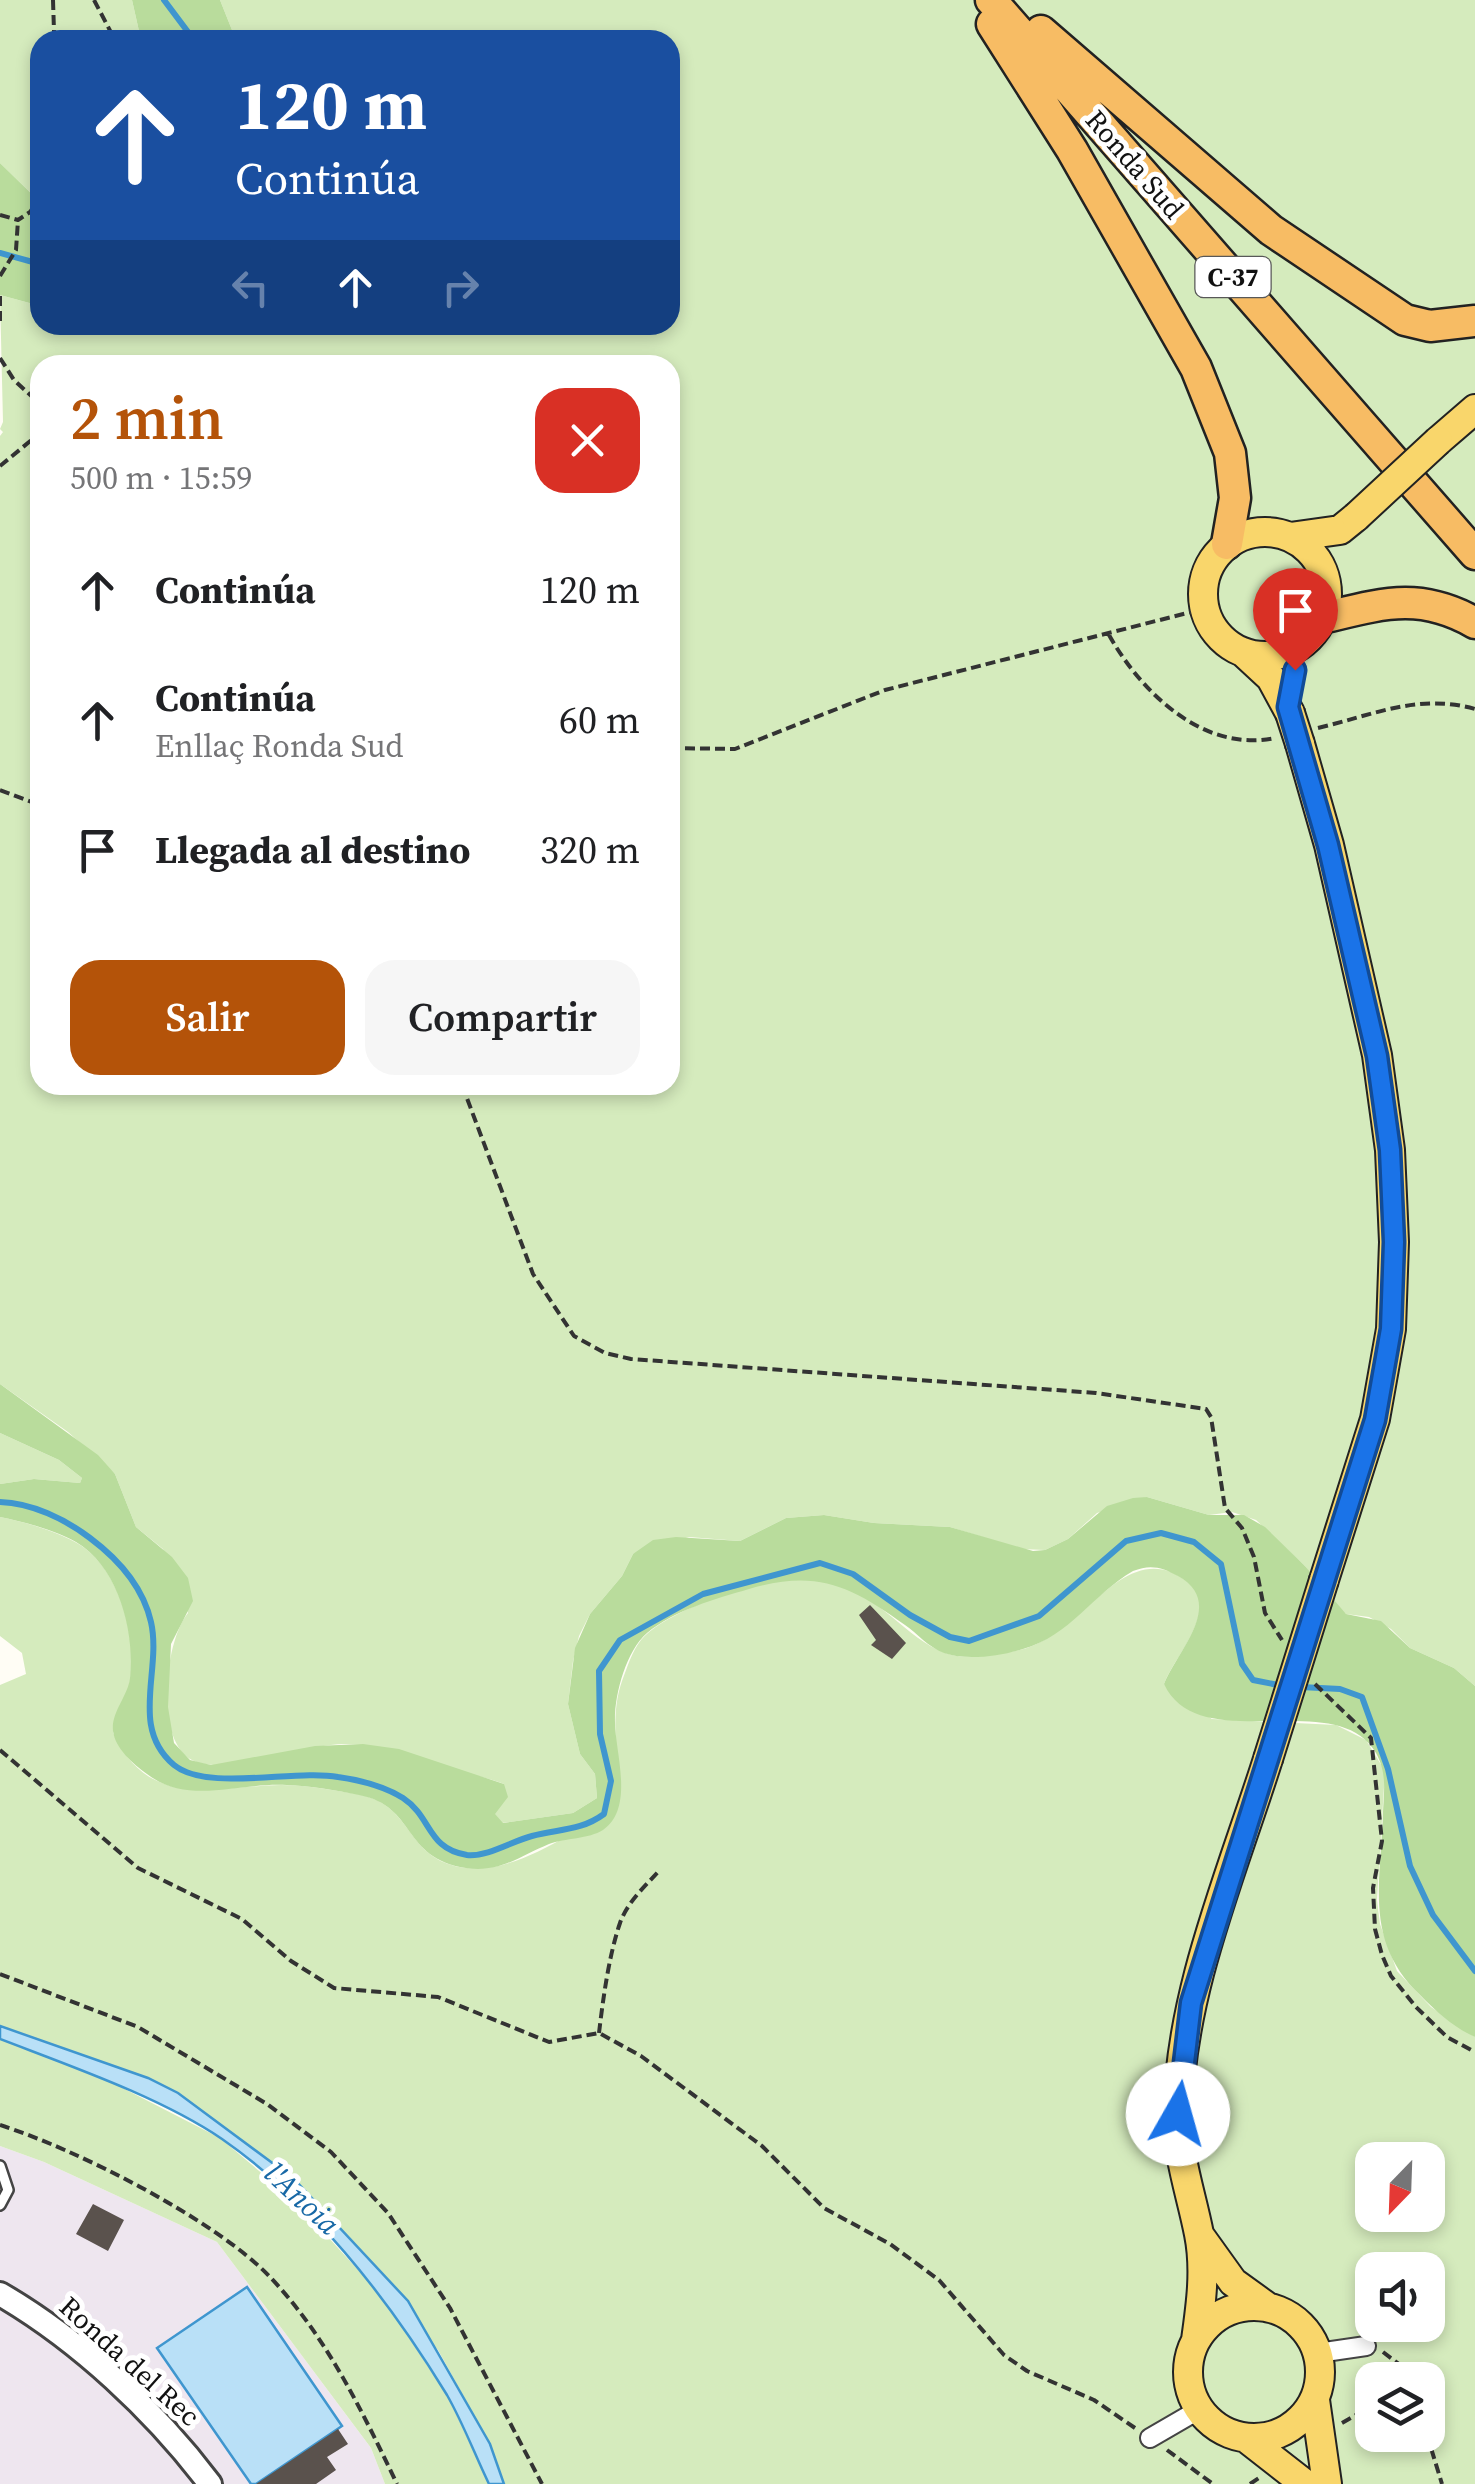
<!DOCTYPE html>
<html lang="es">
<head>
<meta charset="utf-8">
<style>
	:root { --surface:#fff; --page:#f6f6f6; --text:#202124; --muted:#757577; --accent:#b45309 }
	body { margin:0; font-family:"Source Serif 4",serif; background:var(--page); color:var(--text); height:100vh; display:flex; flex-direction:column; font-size:38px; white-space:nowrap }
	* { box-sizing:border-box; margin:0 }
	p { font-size:32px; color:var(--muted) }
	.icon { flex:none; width:55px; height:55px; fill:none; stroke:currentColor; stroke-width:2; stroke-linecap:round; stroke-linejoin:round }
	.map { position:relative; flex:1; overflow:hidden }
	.panel { position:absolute; left:30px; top:355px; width:650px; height:740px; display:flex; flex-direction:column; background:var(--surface); border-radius:30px; box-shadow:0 5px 15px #0003 }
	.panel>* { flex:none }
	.banner { position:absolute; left:30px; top:30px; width:650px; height:305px; border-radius:30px; box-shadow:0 5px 15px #0003; background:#1a4fa0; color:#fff; overflow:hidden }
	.needle { width:65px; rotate:203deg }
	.buttons { position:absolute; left:1355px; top:2142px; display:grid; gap:20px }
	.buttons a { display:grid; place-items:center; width:90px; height:90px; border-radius:20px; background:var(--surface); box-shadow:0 5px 15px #0003; font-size:50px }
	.pin { position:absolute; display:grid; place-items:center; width:85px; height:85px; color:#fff; margin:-102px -42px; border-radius:50% 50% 50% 0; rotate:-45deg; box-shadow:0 0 10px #0007 }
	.pin .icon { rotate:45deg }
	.me { position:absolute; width:110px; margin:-55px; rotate:7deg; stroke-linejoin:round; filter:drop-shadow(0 0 8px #0008) }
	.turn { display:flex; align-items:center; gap:35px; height:210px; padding:0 40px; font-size:45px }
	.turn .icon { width:130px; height:130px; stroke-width:2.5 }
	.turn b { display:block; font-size:70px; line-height:85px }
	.lanes { display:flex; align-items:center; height:95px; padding:0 40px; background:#0003; justify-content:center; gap:50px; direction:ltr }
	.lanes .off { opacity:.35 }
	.round { display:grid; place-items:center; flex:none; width:105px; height:105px; border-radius:30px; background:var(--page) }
	.summary { display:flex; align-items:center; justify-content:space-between; height:170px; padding:0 40px }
	h1 { font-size:60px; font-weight:600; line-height:75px; color:var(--accent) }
	.button { display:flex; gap:20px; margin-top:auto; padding:20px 40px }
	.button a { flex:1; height:115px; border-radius:30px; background:var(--accent); color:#fff; font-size:40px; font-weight:600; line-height:115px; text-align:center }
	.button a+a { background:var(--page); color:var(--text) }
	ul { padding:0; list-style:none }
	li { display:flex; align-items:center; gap:30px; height:130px; padding:0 40px }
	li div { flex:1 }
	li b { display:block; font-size:38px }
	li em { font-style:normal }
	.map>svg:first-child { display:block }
	.industrial { fill:#eee6ef }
	.green { fill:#d5ebbd; fill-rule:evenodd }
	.forest { fill:#b9dc9c }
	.water { fill:#b9e0f7; stroke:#3f96cf; stroke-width:2.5 }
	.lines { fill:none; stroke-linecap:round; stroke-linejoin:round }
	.stream { stroke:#3f96cf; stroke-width:6 }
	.building { fill:#5a524d }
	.service-casing { stroke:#444; stroke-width:14 }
	.minor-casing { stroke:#444; stroke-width:22 }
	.tertiary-casing { stroke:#444; stroke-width:28 }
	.primary-casing { stroke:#222; stroke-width:32 }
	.trunk-casing { stroke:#222; stroke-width:35 }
	.path { stroke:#333; stroke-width:4; stroke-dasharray:10 5; stroke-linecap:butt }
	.service { stroke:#fff; stroke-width:9 }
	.minor { stroke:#fff; stroke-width:18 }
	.tertiary { stroke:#fff; stroke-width:22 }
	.primary { stroke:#f9d66b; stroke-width:28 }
	.trunk { stroke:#f7bc64; stroke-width:30 }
	.primary-bridge-casing { stroke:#222; stroke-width:32; stroke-linecap:butt }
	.primary-bridge { stroke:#f9d66b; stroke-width:28 }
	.route-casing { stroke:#114b97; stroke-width:25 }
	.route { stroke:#1a73e8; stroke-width:18 }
	.labels { text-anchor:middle; stroke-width:10; stroke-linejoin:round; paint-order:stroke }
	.shield { fill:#fff; stroke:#585858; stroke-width:2.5 }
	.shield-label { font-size:25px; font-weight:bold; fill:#111 }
	.street-label { font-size:28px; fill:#111; stroke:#fff }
	.water-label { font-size:30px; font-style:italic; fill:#1768a6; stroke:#fff }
</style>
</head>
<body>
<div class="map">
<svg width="1475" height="2484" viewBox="0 0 1475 2484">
	<rect width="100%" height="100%" fill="#fffdf5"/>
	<!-- industrial -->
	<path class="industrial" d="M 0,2146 L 44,2162 L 217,2242 L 371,2448 L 385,2484 L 0,2484 Z"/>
	<!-- green -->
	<path class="green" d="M 0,0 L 132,0 L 141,40 L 40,40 L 40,202 L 0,163 Z
		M 220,0 L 1475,0 L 1475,1686 L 1454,1668 L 1410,1648 L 1391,1629 L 1369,1617 L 1346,1614 L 1336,1607 L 1305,1566 L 1256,1520 L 1232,1512 L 1209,1515 L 1147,1497 L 1097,1513 L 1068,1539 L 1045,1550 L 1021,1549 L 950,1527 L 874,1523 L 824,1515 L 786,1518 L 740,1541 L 689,1537 L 633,1554 L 622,1576 L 590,1614 L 579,1636 L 573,1661 L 568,1704 L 580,1754 L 595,1774 L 597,1798 L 573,1813 L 502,1823 L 494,1814 L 504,1784 C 492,1779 480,1777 467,1773 C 424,1761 388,1743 342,1744 C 303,1745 224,1777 192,1760 C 154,1741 165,1640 188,1613 L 163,1549 L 136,1527 L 115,1474 L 68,1432 L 0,1384 L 0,436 L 3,432 L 0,429 L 3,422 L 0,295 L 33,304 L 40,299 L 40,325 L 670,325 L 670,40 L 236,40 ZM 40,365 L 670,365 L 670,1085 L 40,1085 Z
		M 0,1433 L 59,1460 L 82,1478 L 80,1483 L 34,1479 L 0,1484 Z
		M 0,1517 C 24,1522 53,1530 75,1542 C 119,1565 137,1635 130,1681 C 127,1699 117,1715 113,1733 C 150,1811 213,1786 281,1785 C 305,1785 333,1790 357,1794 C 417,1805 403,1861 467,1868 C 518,1873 578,1830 618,1802 C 621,1761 608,1721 622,1681 C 627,1668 632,1651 641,1640 C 663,1612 758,1579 794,1577 C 814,1577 842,1585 860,1594 C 895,1613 927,1659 970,1657 C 985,1657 1001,1653 1015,1651 C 1081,1641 1124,1530 1189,1583 C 1221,1609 1173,1658 1164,1684 L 1212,1719 L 1336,1725 L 1366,1740 L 1385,1771 L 1377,1900 L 1380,1924 L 1397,1971 L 1431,2007 L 1475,2037 L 1475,2484 L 504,2484 L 490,2444 L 438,2350 L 294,2179 L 178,2093 L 148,2078 L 0,2026 L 0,1685 L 26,1674 L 22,1653 L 0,1636 ZM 1372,2160 L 1428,2160 L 1428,2215 L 1372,2215 ZM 1372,2270 L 1428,2270 L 1428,2325 L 1372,2325 ZM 1372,2380 L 1428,2380 L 1428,2435 L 1372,2435 Z
		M 0,2039 L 109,2081 L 220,2138 L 296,2202 L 381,2295 L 448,2397 L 489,2484 L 385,2484 L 371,2448 L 217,2242 L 44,2162 L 0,2146 Z"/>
	<!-- forest -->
	<path class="forest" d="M 132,0 L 220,0 L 236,40 L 141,40 Z
		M 0,163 L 40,202 L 40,299 L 33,304 L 0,295 Z
		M 0,1384 L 98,1455 L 115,1474 L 136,1527 L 172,1557 L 188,1578 L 193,1601 L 171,1644 L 168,1707 L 174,1743 L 190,1760 L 211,1765 L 315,1746 L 363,1744 L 399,1749 L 504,1784 L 508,1797 L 495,1814 L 503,1823 L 573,1813 L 597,1798 L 595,1774 L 580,1754 L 568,1704 L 575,1648 L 590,1614 L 622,1576 L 633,1554 L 653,1540 L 676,1537 L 740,1541 L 786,1518 L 824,1515 L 874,1523 L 950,1527 L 1033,1551 L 1045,1550 L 1068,1539 L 1107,1506 L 1133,1498 L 1147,1497 L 1209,1515 L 1244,1515 L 1265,1527 L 1305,1566 L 1346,1614 L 1381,1621 L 1410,1648 L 1454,1668 L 1475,1686 L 1475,2037 C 1453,2027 1438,2013 1421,1996 C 1363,1941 1381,1883 1383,1812 C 1384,1790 1387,1773 1376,1753 C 1337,1685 1199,1759 1164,1684 C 1177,1651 1227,1603 1178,1576 C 1162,1567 1150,1564 1133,1571 C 1093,1594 1070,1636 1023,1649 C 1000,1656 967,1661 944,1653 C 928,1647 918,1634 905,1625 C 850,1585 816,1569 749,1589 C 715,1599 675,1610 647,1633 C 626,1651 614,1696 615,1722 C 615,1752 635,1808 603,1830 C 589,1839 565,1838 549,1844 C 520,1856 500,1873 466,1868 C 401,1858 417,1806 359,1795 C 336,1790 310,1786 287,1785 C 239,1782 189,1806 147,1774 C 133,1764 115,1748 113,1731 C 111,1712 128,1696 130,1678 C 135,1633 119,1567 76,1542 C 55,1530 24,1522 0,1517 L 0,1484 L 34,1479 L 80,1483 L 82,1478 L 59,1460 L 0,1433 Z"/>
	<!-- water -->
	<path class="water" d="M 0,2026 L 148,2078 L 178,2093 L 294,2179 L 408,2301 L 490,2444 L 504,2484 L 489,2484 C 475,2455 463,2423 447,2395 C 389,2300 314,2203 222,2139 C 160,2097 70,2066 0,2039 Z
		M 247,2287 L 342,2426 L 256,2484 L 251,2484 L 157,2348 Z"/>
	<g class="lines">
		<!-- stream -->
		<path class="stream" d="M 164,0 L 194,40
			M 0,253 L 40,264
			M 0,1502 C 32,1503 65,1519 90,1538 C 118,1559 143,1587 151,1622 C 162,1671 129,1727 174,1765 C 207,1792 295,1769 338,1777 C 359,1780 384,1786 403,1798 C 432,1817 427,1849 467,1855 C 488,1857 512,1841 532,1836 C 558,1829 581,1831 604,1814 L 611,1781 L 600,1734 L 599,1671 L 620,1640 L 703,1594 L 820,1563 L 853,1574 L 910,1615 L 950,1637 L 969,1641 L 1039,1616 L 1126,1541 L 1161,1533 L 1194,1542 L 1221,1564 L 1242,1664 L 1253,1680 L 1283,1686
			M 1301,1687 L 1340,1689 L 1362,1697 L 1388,1769 L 1410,1866 L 1433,1915 L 1475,1971"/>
	</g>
	<!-- building -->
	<path class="building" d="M 870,1605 L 906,1643 L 892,1659 L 871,1645 L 876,1640 L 859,1615 Z
		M 93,2204 L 124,2220 L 108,2251 L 76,2234 Z
		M 338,2429 L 348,2444 L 327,2457 L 336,2470 L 316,2484 L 256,2484 Z"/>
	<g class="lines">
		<defs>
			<path id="service" d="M 0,2166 L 8,2190 L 0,2205"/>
			<path id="minor" d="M 1318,2353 L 1366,2346
				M 1150,2438 L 1200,2409"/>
			<path id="tertiary" d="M 0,2294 C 79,2340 155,2411 210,2484"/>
			<path id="primary" d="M 1438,441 L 1475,409
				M1203 594a62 62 0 1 1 124 0a62 62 0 1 1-124 0Z
				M 1290,537 L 1340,530 L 1356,517
				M 1244,653 L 1271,678 L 1290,713
				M 1300,744 L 1329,845 L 1377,1055 L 1390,1150 L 1394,1242 L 1391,1329 L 1375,1419 L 1324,1580
				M 1200,2236 L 1233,2282 L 1269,2308
				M1188 2372a66 66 0 1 1 132 0a66 66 0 1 1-132 0Z
				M 1196,2340 C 1201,2305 1206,2269 1199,2234 C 1191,2193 1177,2156 1178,2114 C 1180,1992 1232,1873 1268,1759
				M 1315,2400 L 1327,2484
				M 1246,2438 L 1305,2484"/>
			<path id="trunk" d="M 991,0 L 1475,554
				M 992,24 L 1072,150 L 1196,368 L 1230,453 L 1235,498 L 1227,544
				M 1041,31 L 1271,230 L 1405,320 L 1430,326 L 1475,321
				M 1322,618 C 1381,604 1419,591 1475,623"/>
		</defs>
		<!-- service casing -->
		<use href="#service" class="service-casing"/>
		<!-- minor casing -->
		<use href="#minor" class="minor-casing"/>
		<!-- tertiary casing -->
		<use href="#tertiary" class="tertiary-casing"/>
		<!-- primary casing -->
		<use href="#primary" class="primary-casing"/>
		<!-- trunk casing -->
		<use href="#trunk" class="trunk-casing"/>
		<!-- path -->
		<path class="path" d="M 53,0 L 54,31 L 59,40
			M 94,0 L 115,40
			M 0,215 L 18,220 L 30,212 L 40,197
			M 0,276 L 16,250 L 18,220
			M 0,296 L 0,324
			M 0,358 L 14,380 L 40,404
			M 0,466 L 40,433
			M 1109,635 C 1141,692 1203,753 1275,738
			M 1318,728 C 1373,715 1419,693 1475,709
			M 670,748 L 735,749 L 885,690 L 1203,609
			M 0,790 L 40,805
			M 462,1085 L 533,1274 L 574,1336 L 605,1353 L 631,1359 L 1096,1393 L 1206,1409 L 1211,1417 L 1225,1508 L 1242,1528 L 1254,1557 L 1265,1613 L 1282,1640
			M 1315,1684 L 1371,1738 L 1382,1841 L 1373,1888 L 1375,1929 L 1382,1955 L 1391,1976 L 1416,2007 L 1447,2037 L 1475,2052
			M 0,1750 L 138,1868 L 242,1919 L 291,1961 L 334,1988 L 438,1997 L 549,2042 L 599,2033 L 641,2056 L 762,2146 L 824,2208 L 890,2244 L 939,2280 L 1004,2355 L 1027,2371 L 1094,2400 L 1135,2428
			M 0,1974 L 138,2027 L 267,2104 L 331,2152 L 388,2213 L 450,2308 L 542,2484
			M 599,2033 C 603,1999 609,1955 620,1923 C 627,1903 644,1887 658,1872
			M 0,2125 C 76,2149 216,2220 270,2277 C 327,2337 362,2411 397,2484
			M 1383,2352 L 1404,2368 L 1410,2380
			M 1342,2423 L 1372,2406
			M 1427,2435 L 1442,2484
			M 1167,2450 L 1213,2484
			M 1250,2484 L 1259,2478"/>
		<!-- service -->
		<use href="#service" class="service"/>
		<!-- minor -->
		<use href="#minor" class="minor"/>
		<!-- tertiary -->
		<use href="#tertiary" class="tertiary"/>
		<!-- primary -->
		<use href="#primary" class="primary"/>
		<!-- trunk -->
		<use href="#trunk" class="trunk"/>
		<defs>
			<path id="primary-bridge" d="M 1356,517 L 1438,441
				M 1290,713 L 1300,744
				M 1268,1759 L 1324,1580"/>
		</defs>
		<!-- primary-bridge casing -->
		<use href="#primary-bridge" class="primary-bridge-casing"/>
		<!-- primary-bridge -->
		<use href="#primary-bridge" class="primary-bridge"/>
	</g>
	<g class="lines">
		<defs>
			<path id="route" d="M 1178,2114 L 1191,2003 L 1375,1420 L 1391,1329 L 1394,1242 L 1390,1150 L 1377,1056 L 1328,845 L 1288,707 L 1295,670"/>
		</defs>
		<!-- route casing -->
		<use href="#route" class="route-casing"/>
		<!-- route -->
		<use href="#route" class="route"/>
	</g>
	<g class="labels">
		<!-- shield labels -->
		<rect class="shield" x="1195.5" y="257" width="75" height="40" rx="8"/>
		<g class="shield-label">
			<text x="1233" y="286">C-37</text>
		</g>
		<!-- street labels -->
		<g class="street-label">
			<text transform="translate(1135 164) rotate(49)" y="10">Ronda Sud</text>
			<text transform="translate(130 2361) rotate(42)" y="10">Ronda del Rec</text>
		</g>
		<!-- water labels -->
		<g class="water-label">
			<text transform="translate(302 2199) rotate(43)" y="10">l'Anoia</text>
		</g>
	</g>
</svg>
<div class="buttons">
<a><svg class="needle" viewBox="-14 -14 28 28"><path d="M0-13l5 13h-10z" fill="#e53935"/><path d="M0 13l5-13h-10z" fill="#757577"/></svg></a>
<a><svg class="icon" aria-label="sound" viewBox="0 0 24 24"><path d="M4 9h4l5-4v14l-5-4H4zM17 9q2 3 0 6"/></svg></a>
<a><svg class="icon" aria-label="layers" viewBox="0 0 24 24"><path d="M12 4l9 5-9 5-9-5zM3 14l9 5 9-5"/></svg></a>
</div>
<div class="pin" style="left:1295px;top:670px;background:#d93025"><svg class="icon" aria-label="arrive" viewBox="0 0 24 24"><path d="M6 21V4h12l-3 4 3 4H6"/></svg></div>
<svg class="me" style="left:1178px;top:2114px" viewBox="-20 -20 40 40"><circle r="19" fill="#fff"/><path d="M0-13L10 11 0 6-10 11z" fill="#1a73e8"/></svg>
<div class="banner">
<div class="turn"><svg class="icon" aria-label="ahead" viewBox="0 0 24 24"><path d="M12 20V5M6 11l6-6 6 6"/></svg><div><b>120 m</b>Continúa</div></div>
<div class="lanes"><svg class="icon off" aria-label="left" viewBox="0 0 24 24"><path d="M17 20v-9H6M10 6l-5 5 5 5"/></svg><svg class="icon" aria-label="ahead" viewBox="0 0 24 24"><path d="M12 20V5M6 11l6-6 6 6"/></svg><svg class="icon off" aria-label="right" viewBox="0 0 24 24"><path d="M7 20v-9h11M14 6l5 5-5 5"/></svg></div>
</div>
<section class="panel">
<div class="summary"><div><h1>2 min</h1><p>500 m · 15:59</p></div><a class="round" style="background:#d93025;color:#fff"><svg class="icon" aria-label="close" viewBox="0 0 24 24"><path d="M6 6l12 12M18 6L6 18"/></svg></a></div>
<ul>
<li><svg class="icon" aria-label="ahead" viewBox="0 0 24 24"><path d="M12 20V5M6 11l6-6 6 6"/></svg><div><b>Continúa</b></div><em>120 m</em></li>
<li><svg class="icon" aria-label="ahead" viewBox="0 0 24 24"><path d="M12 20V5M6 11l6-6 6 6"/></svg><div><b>Continúa</b><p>Enllaç Ronda Sud</p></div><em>60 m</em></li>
<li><svg class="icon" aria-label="arrive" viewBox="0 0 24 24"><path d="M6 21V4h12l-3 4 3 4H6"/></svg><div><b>Llegada al destino</b></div><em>320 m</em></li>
</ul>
<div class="button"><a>Salir</a><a>Compartir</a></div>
</section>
</div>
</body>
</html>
